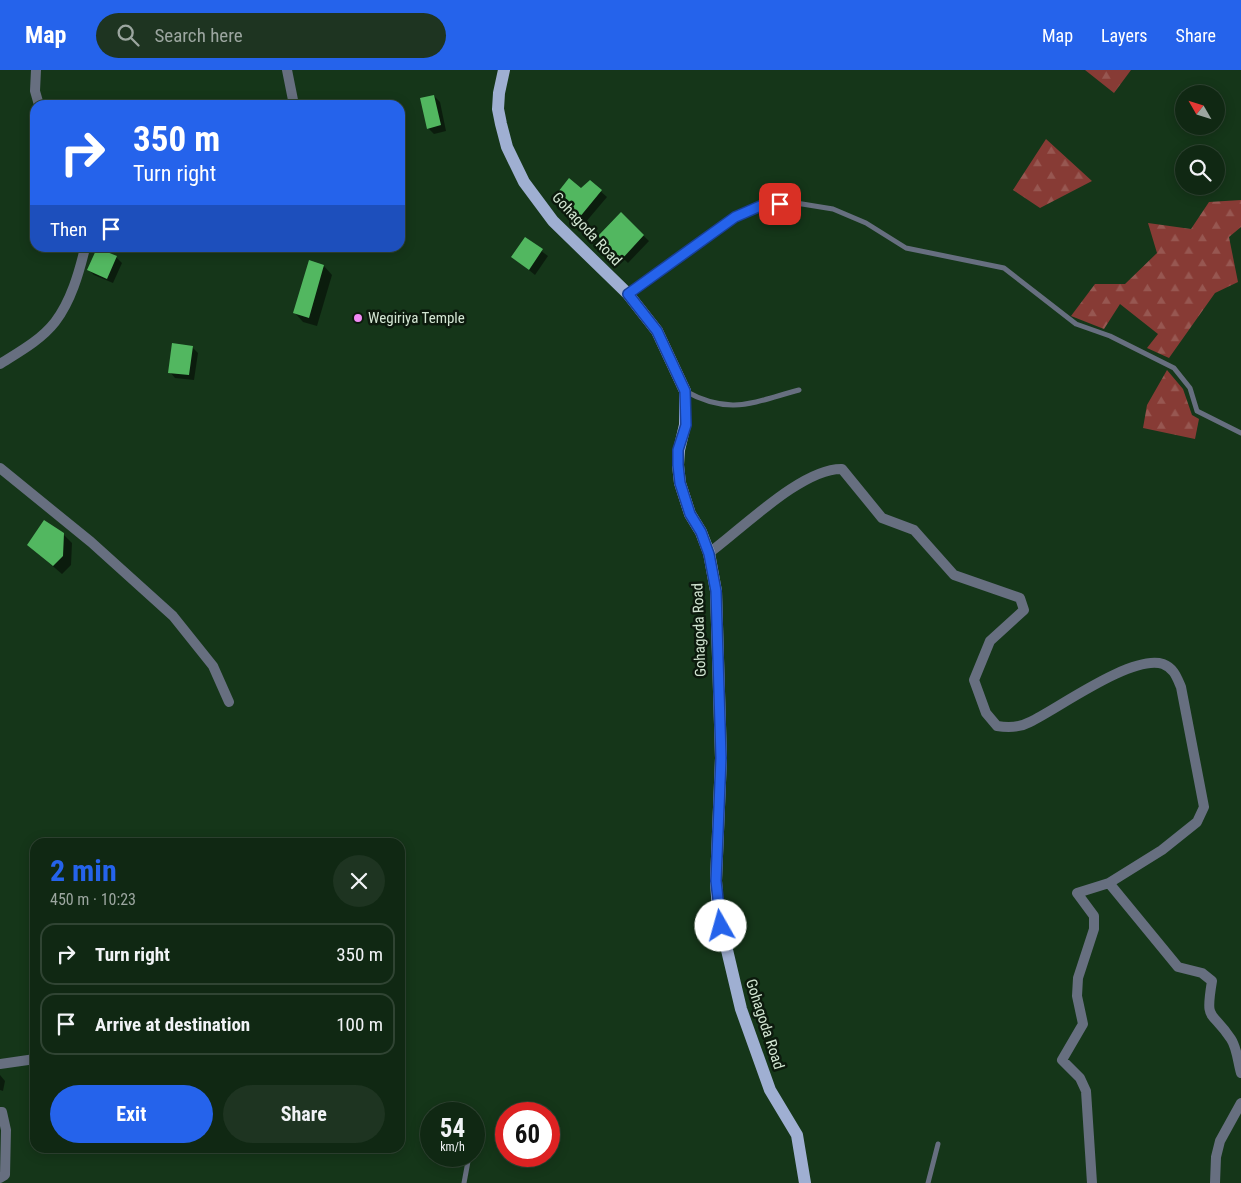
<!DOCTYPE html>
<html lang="en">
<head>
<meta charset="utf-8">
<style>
	:root { --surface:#102813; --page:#1e3421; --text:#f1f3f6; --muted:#9ca6a0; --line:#304433; --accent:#2563eb }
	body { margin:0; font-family:"Roboto Condensed",sans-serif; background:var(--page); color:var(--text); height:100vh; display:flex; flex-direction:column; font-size:19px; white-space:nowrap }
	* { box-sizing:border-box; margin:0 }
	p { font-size:16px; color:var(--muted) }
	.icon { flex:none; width:28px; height:28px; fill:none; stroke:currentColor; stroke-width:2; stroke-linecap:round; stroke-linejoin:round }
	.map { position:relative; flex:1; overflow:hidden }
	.details { position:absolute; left:30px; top:768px; width:375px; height:315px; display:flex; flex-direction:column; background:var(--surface); border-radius:15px; box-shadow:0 2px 12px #0003,0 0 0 1px var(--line) }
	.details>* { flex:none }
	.banner { position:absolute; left:30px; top:30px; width:375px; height:152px; border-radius:15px; box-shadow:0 2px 12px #0003,0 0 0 1px var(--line); background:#2563eb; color:#fff; overflow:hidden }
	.needle { width:32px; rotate:309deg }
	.tools { position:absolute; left:1175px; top:15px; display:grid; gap:10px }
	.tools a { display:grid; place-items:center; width:50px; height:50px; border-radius:50%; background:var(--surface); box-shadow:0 2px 12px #0003,0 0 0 1px var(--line); font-size:25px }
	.speed { position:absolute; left:420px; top:1032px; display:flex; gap:10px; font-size:25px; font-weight:700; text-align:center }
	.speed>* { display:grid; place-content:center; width:65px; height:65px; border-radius:50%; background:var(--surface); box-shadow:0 2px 12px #0003,0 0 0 1px var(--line); line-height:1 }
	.speed small { font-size:12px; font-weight:400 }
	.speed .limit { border:8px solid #d22; background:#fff; color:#111 }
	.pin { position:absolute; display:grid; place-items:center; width:42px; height:42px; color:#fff; margin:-21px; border-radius:10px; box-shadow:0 2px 8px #0006 }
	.me { position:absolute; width:55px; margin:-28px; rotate:353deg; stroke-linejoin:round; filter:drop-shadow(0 0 4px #0008) }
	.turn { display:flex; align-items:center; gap:18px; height:105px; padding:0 20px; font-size:22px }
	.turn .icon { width:65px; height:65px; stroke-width:2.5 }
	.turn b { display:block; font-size:35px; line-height:42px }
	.then { display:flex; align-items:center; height:48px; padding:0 20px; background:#0003; gap:10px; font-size:19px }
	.round { display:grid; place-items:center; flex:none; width:52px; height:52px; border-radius:26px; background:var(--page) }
	.summary { display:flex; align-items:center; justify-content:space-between; height:85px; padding:0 20px }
	h1 { font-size:30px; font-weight:700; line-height:38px; color:var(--accent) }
	.button { display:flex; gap:10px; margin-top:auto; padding:10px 20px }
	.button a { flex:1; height:58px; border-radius:30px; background:var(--accent); color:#fff; font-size:20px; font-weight:700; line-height:58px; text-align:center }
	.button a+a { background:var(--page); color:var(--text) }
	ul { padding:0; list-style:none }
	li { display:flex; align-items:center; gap:15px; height:62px; margin:0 10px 8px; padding:0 10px; border:2px solid var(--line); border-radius:15px }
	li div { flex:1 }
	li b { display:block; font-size:19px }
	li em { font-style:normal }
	header { display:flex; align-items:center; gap:30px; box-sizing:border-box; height:70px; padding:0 25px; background:var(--accent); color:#fff }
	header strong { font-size:24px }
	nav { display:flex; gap:28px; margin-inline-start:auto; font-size:18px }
	.search { width:350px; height:45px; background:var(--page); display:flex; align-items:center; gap:12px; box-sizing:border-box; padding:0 18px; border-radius:28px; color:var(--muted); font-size:19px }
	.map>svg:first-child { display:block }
	.forest { fill:url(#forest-firs) }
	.shadow { fill:#0007 }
	.building { fill:#52b760 }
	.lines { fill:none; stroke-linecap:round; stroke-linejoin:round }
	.service { stroke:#676f80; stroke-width:5 }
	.minor { stroke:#676f80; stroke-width:10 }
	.primary { stroke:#9fafd2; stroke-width:12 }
	.route-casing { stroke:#184099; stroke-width:12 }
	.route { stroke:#2563eb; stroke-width:9 }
	.poi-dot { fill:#f18af4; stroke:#0c1a0d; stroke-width:2 }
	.labels { text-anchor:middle; stroke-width:5; stroke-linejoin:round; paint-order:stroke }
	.street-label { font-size:15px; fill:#d2e5d2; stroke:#0c1a0d }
	.poi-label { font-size:15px; fill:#d2e5d2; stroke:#0c1a0d; text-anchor:start }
</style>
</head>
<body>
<header>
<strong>Map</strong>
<div class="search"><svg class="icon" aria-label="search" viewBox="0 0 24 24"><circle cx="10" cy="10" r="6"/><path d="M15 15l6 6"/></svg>Search here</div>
<nav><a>Map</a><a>Layers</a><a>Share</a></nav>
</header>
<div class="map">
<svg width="1241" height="1113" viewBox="0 0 1241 1113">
	<defs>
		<pattern id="forest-firs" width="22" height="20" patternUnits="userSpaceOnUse" patternTransform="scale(1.25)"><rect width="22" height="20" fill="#873b35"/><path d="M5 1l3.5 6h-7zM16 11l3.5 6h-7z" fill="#975751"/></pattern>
	</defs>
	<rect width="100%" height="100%" fill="#153619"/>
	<!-- forest -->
	<path class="forest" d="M 1085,0 L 1131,0 L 1114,23 Z
		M 1046,69 L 1092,111 L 1040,138 L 1013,120 Z
		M 1241,130 L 1241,157 L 1229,167 L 1238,212 L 1215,223 L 1169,288 L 1147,278 L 1158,264 L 1120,234 L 1104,259 L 1071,246 L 1095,214 L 1125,214 L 1157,183 L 1148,153 L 1191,159 L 1209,132 Z
		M 1167,300 L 1183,319 L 1192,345 L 1199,349 L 1195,369 L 1143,358 L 1147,335 Z"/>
	<!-- shadow -->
	<path class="shadow" d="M 434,26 L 440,32 L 446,61 L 434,64 L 428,58 Z
		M 590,112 L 607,127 L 585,153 L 573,143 L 581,120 Z
		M 621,144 L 649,171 L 628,193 L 600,166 Z
		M 525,169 L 548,186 L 535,205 L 513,187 Z
		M 116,187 L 122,193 L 113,213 L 94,205 L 89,200 Z
		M 324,196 L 332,205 L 317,256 L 303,252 L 295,243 Z
		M 192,277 L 198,283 L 194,310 L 175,308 L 170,302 Z
		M 63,464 L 72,473 L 71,495 L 62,504 L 28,475 Z
		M 0,1005 L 5,1011 L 3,1021 L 0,1020 Z"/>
	<!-- building -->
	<path class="building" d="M 434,25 L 441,55 L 427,59 L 420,28 Z
		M 569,108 L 581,118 L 590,110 L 602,120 L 579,148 L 566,137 L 570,132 L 558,122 Z
		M 621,142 L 644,165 L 622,189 L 598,166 Z
		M 525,167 L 543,179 L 529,200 L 511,187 Z
		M 97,178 L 117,186 L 107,209 L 87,200 Z
		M 309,190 L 324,195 L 309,248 L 293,243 Z
		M 172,273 L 193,276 L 189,305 L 168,303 Z
		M 44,450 L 64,463 L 63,486 L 53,496 L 27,475 Z"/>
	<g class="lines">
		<!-- service -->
		<path class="service" d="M 629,223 L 735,147 L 765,134 L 796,133 L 833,139 L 866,153 L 906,178 L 1004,198 L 1076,254 L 1110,266 L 1174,298 L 1190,318 L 1197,341 L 1241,363
			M 685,321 C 730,346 754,332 799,320
			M 464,1113 L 469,1086
			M 928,1113 L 938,1074"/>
		<!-- minor -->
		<path class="minor" d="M 36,0 L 35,21 L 39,35
			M 287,0 L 294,35
			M 0,294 C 19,282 41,270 55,252 C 71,231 79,203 85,178
			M 0,398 L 91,472 L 173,546 L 213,596 L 229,632
			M 709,483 C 742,459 802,398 842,399 L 882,448 L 914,460 L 954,505 L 1020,528 L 1024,540 L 990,571 L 974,610 L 986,643 L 997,656 C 1009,658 1019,658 1030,652 C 1059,638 1132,584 1163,594 C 1174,598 1177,608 1181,617 L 1204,737 L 1197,752 L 1162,780 L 1109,813 L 1077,823 L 1094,846 L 1094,859 L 1078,908 L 1077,926 L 1083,954 L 1062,990 L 1080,1008 L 1086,1021 L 1092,1113
			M 1109,813 L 1178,897 L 1202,903 L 1212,911 C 1205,953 1211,939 1231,969 C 1237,978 1238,993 1241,1003
			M 0,994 L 35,989
			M 0,1042 L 2,1042 L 6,1060 L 5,1105 L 0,1108
			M 1215,1113 L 1216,1087 L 1220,1071 L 1241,1033"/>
		<!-- primary -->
		<path class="primary" d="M 504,0 L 499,23 L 498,39 L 501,54 L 507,77 L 524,112 L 553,151 L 628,224 L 657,261 L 685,321 L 685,355 L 679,380 L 678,395 L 680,413 L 690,444 L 701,462 L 709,483 L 716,521 L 721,688 L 716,811 L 718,842 L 741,939 L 770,1020 L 797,1065 L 805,1113"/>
	</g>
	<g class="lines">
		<defs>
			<path id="route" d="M 721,856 L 716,811 L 721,688 L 716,521 L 709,484 L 701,462 L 690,444 L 680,413 L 678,395 L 678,380 L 686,355 L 685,321 L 657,261 L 628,224 L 735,147 L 765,134 L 780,134"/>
		</defs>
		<!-- route casing -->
		<use href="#route" class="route-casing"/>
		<!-- route -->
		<use href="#route" class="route"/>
	</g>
	<!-- markers -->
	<circle class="poi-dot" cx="358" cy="248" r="5"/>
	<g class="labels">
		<!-- street labels -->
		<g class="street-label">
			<text transform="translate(587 159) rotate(47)" y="5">Gohagoda Road</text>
			<text transform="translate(699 560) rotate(-92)" y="5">Gohagoda Road</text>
			<text transform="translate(765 954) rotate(72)" y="5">Gohagoda Road</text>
		</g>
		<!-- poi labels -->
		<g class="poi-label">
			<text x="368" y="253">Wegiriya Temple</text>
		</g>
	</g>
</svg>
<div class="tools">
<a><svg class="needle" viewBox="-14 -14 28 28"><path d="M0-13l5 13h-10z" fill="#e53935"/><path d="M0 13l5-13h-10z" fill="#9ca6a0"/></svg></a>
<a><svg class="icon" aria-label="search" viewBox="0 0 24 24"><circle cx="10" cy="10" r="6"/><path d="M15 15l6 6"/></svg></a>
</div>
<div class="speed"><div>54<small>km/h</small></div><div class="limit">60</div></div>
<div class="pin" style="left:780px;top:134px;background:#d93025"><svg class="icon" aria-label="arrive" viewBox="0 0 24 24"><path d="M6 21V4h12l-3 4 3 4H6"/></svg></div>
<svg class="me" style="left:721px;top:856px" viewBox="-20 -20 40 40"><circle r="19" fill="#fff"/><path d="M0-13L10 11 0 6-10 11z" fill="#2563eb"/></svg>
<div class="banner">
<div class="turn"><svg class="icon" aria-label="right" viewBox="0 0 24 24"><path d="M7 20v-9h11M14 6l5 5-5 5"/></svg><div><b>350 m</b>Turn right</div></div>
<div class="then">Then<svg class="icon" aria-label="arrive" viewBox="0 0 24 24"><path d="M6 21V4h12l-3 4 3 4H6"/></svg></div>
</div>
<section class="details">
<div class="summary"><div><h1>2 min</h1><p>450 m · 10:23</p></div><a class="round"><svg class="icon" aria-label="close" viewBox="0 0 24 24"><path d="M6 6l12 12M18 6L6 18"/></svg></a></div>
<ul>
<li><svg class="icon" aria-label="right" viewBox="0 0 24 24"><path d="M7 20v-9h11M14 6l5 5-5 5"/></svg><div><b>Turn right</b></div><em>350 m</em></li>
<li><svg class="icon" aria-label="arrive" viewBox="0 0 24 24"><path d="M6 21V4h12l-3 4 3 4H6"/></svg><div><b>Arrive at destination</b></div><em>100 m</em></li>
</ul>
<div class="button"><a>Exit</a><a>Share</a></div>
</section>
</div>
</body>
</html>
